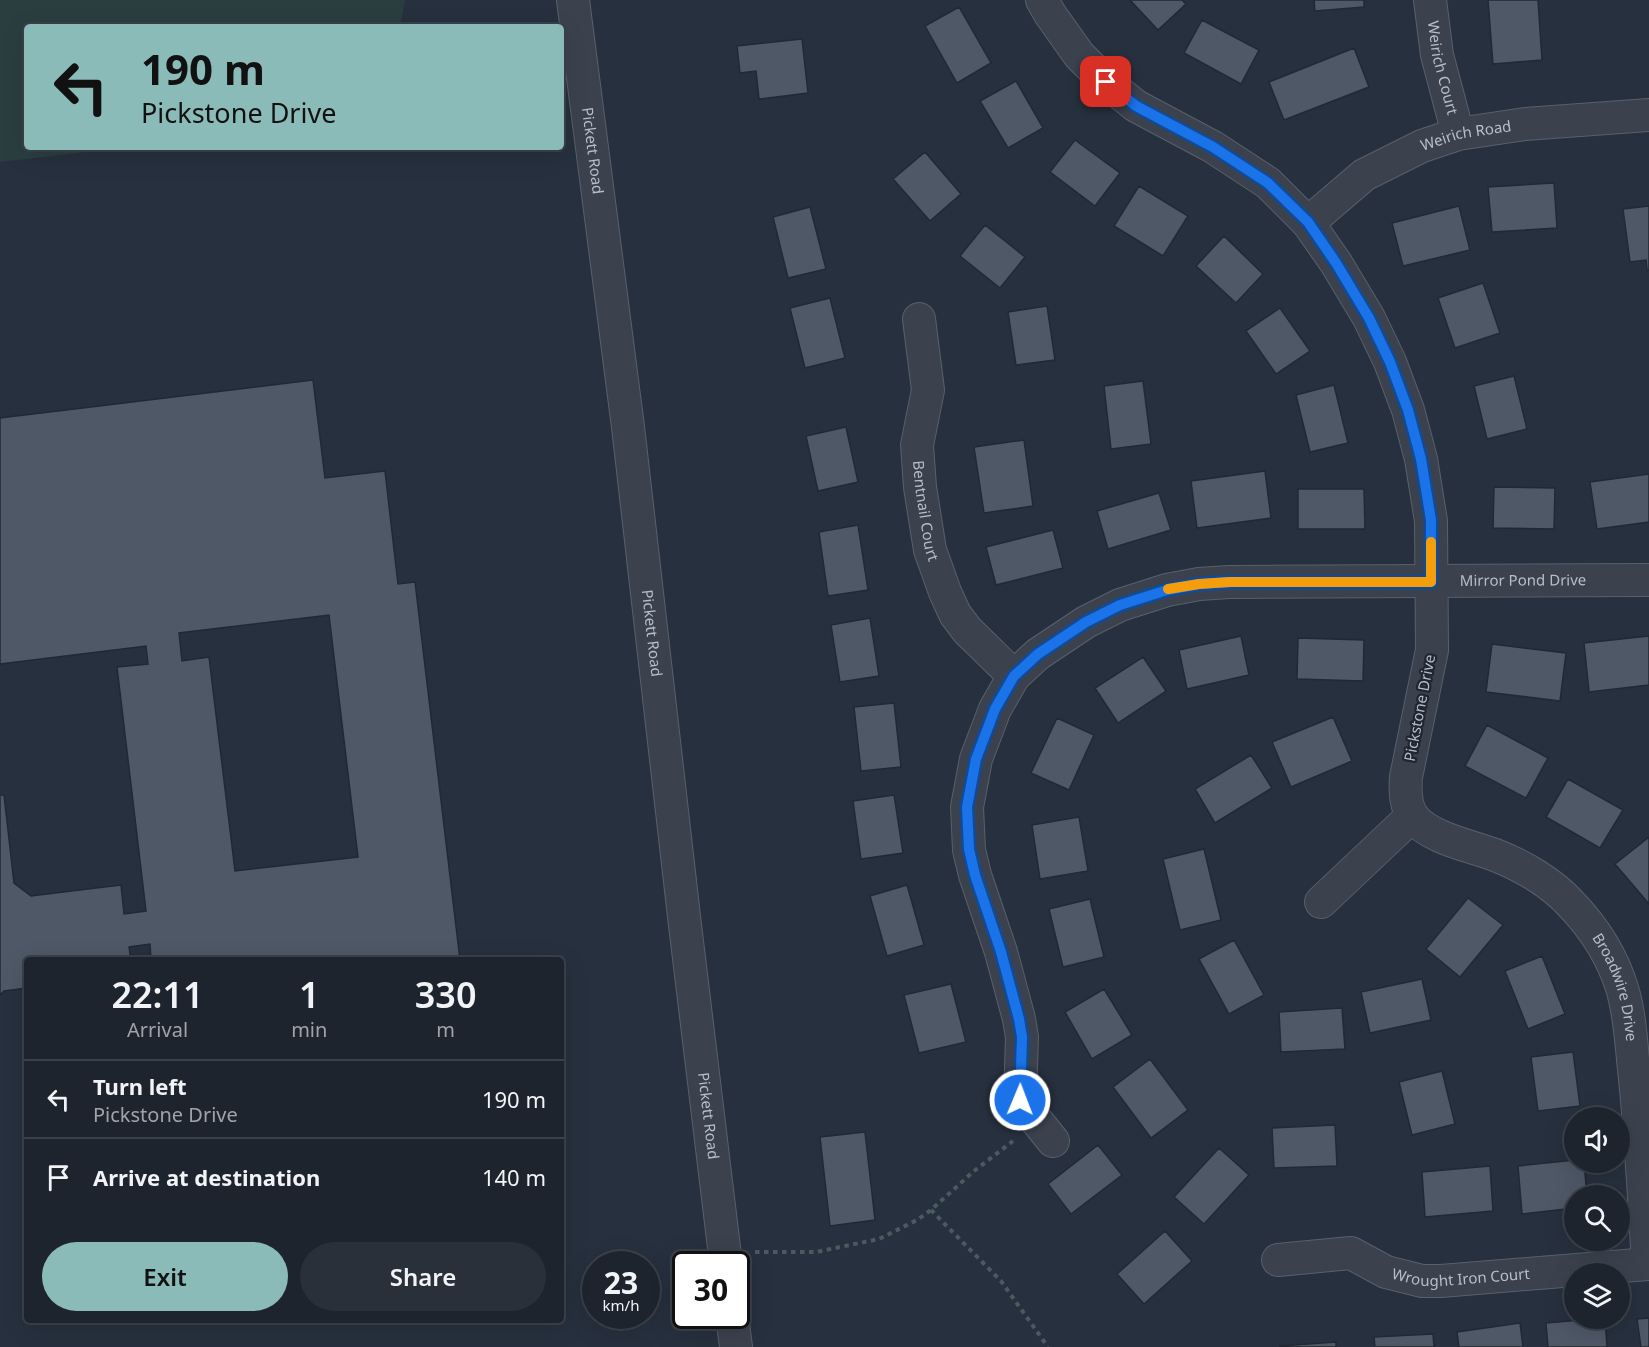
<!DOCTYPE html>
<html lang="en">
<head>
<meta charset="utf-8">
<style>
	:root { --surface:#1d242e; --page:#2a303a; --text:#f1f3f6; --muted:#a0a4aa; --line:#3b414a; --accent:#8bbbb9 }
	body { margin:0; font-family:"Noto Sans",sans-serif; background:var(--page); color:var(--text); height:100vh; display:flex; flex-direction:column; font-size:22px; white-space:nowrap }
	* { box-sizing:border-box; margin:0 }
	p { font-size:20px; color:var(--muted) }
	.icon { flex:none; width:33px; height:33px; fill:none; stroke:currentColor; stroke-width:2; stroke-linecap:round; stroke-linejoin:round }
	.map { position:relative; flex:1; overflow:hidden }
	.sheet { position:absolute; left:24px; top:957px; width:540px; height:366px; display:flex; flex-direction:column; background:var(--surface); border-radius:6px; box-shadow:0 6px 24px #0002,0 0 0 2px var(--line) }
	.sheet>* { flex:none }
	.hud { position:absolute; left:24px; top:24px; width:540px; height:126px; border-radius:6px; box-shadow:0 6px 24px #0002,0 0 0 2px var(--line); background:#8bbbb9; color:#111; overflow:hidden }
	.fabs { position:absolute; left:1564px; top:1107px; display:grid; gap:12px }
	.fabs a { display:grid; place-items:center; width:66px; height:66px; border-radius:50%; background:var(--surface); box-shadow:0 6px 24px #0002,0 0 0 2px var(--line); font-size:30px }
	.speed { position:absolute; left:582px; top:1251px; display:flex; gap:12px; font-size:30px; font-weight:700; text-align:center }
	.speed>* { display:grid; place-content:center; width:78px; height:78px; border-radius:50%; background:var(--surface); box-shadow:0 6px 24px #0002,0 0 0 2px var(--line); line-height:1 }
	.speed small { font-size:15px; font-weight:400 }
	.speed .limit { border:3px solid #111; border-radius:9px; background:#fff; color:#111 }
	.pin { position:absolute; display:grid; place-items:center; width:51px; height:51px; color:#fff; margin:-26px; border-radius:12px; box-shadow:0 3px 9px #0006 }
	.me { position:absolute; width:66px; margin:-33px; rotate:1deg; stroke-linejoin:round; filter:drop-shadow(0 0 4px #0008) }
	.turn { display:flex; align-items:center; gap:21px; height:126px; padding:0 18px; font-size:27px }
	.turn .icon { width:78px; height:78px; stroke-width:2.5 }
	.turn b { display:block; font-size:42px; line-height:51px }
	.eta { display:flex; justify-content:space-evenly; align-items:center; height:102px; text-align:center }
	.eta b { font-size:36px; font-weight:600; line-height:42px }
	.button { display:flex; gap:12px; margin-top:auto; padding:12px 18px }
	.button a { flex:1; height:69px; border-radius:36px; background:var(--accent); color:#111; font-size:24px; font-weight:600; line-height:69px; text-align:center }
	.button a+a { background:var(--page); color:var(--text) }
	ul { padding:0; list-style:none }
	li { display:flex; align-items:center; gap:18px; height:78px; padding:0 18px; border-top:2px solid var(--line) }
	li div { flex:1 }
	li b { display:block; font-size:22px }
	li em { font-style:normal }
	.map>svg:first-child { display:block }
	.green { fill:#2a3e40 }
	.building { fill:#4e5867; stroke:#222935; stroke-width:1.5; fill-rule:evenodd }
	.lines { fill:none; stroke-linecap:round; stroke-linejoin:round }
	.street-casing { stroke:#59606c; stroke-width:34 }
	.path { stroke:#495b5e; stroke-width:4; stroke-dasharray:4.5 4.5; stroke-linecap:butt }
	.street { stroke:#3b424e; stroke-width:32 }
	.route-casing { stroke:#114b97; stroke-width:15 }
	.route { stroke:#1a73e8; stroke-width:10 }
	.slow { stroke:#f59e0b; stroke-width:10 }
	.labels { text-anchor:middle; stroke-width:4.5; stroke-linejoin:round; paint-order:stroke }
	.street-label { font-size:15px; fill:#b7bec9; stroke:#202733 }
</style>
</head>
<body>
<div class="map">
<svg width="1649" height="1347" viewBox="0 0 1649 1347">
	<rect width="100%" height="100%" fill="#27303e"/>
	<!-- green -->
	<path class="green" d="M 0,0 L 405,0 L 400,27 L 27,27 L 27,147 L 129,147 L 0,162 Z"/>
	<!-- building -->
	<path class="building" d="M 1130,0 L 1182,0 L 1186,4 L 1158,30 Z
		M 1314,0 L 1364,0 L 1364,7 L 1315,11 Z
		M 1488,0 L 1538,0 L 1542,60 L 1493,64 Z
		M 959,7 L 991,63 L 957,83 L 925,26 Z
		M 1202,20 L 1259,50 L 1241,84 L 1184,53 Z
		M 802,39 L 808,93 L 759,99 L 756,71 L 740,73 L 737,46 Z
		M 1354,48 L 1369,87 L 1284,120 L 1269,82 Z
		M 1016,81 L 1043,128 L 1008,148 L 980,101 Z
		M 1075,140 L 1120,173 L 1095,206 L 1050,172 Z
		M 925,152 L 961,194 L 930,221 L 893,179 Z
		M 1554,183 L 1557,228 L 1492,232 L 1488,187 Z
		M 1139,186 L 1188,216 L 1163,256 L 1114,226 Z
		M 1459,206 L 1470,250 L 1403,266 L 1392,223 Z
		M 1649,206 L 1649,270 L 1647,270 L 1646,260 L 1630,262 L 1623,209 Z
		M 810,207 L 826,269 L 788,278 L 773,217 Z
		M 985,225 L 1025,257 L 1000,288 L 960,256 Z
		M 1224,236 L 1263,274 L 1236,303 L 1196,266 Z
		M 1483,283 L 1500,333 L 1455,348 L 1438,298 Z
		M 830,298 L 845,358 L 805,368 L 790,308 Z
		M 1047,306 L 1055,360 L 1016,365 L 1008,312 Z
		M 1280,308 L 1310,351 L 1276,374 L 1246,331 Z
		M 1514,376 L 1527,429 L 1487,439 L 1474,386 Z
		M 313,380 L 325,478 L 385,471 L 398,584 L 415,582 L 460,960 L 279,960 L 279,958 L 262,960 L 151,960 L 150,944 L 129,947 L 131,960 L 27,960 L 27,988 L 4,991 L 0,995 L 0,795 L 4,795 L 14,883 L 31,896 L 121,885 L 124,914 L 146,911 L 117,667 L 148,664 L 146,646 L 0,664 L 0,418 ZM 329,615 L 358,857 L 235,871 L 209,657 L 182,661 L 179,633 Z
		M 1143,381 L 1151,444 L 1111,449 L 1104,386 Z
		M 1334,385 L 1348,443 L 1310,452 L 1296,395 Z
		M 846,427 L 858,482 L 818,491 L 806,436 Z
		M 1024,440 L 1033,506 L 984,513 L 974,447 Z
		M 1265,471 L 1271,518 L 1197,528 L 1191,481 Z
		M 1649,474 L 1649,522 L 1597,529 L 1590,482 Z
		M 1494,487 L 1555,488 L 1554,529 L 1493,528 Z
		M 1298,489 L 1364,489 L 1365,529 L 1298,529 Z
		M 1159,493 L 1171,530 L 1108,549 L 1097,511 Z
		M 858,525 L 868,590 L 828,596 L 819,532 Z
		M 1053,530 L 1063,568 L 996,585 L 986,547 Z
		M 870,618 L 879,676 L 840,682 L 831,625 Z
		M 1241,636 L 1249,675 L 1187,689 L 1179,650 Z
		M 1649,636 L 1649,685 L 1589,692 L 1584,643 Z
		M 1298,638 L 1364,640 L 1363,681 L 1297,679 Z
		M 1492,644 L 1566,653 L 1560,701 L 1486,692 Z
		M 1143,657 L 1166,691 L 1118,723 L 1095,688 Z
		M 894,703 L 901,767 L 861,771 L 854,707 Z
		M 1333,717 L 1352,761 L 1291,787 L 1272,742 Z
		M 1057,718 L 1094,735 L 1069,790 L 1031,773 Z
		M 1487,725 L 1548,758 L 1526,798 L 1465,766 Z
		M 1251,755 L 1272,788 L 1215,823 L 1195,789 Z
		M 1568,779 L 1623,810 L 1600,848 L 1546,817 Z
		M 894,795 L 903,853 L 861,859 L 853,801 Z
		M 1079,817 L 1088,871 L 1040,879 L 1032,825 Z
		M 1649,837 L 1649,904 L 1615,864 Z
		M 1204,849 L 1221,920 L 1180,930 L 1163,859 Z
		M 907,885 L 924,945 L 887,956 L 870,896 Z
		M 1468,898 L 1503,925 L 1460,977 L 1426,949 Z
		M 1090,899 L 1104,957 L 1063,967 L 1049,909 Z
		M 1234,940 L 1264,995 L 1229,1014 L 1199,959 Z
		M 1542,956 L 1565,1014 L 1528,1029 L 1505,971 Z
		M 1422,979 L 1431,1020 L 1370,1033 L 1361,992 Z
		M 951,984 L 966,1042 L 919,1053 L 904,995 Z
		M 1104,989 L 1132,1035 L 1092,1059 L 1065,1012 Z
		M 1342,1008 L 1345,1049 L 1281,1052 L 1279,1012 Z
		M 1573,1052 L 1580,1106 L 1538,1111 L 1531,1057 Z
		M 1150,1059 L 1188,1110 L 1151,1138 L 1113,1087 Z
		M 1442,1071 L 1455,1124 L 1412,1135 L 1399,1082 Z
		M 1335,1125 L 1337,1166 L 1274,1168 L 1272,1128 Z
		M 865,1132 L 875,1220 L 830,1226 L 820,1137 Z
		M 1098,1145 L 1122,1175 L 1071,1214 L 1048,1184 Z
		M 1219,1148 L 1249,1175 L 1204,1224 L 1174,1197 Z
		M 1575,1160 L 1575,1162 L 1584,1162 L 1587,1196 L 1575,1196 L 1575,1208 L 1522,1214 L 1518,1166 Z
		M 1490,1166 L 1493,1211 L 1425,1217 L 1422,1172 Z
		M 1165,1231 L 1192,1261 L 1144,1304 L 1117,1274 Z
		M 1605,1318 L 1607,1347 L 1548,1347 L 1546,1323 Z
		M 1649,1318 L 1649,1347 L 1641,1347 L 1637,1319 Z
		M 1520,1323 L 1523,1347 L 1459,1347 L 1457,1332 Z
		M 1433,1334 L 1434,1347 L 1375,1347 L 1374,1337 Z
		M 1336,1342 L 1336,1347 L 1280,1347 L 1280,1346 Z"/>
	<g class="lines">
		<defs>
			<g id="street">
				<path id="s1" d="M 573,0 L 628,427 L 685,925 L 726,1264"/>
				<path id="s2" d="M 1042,0 L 1050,14 L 1079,55 L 1106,82 L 1136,106 L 1213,147 L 1268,183 L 1308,223 L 1336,263 L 1369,318 L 1390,362 L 1408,410 L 1421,459 L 1431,521 L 1432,650 L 1406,777 C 1405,790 1405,806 1413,817 C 1429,838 1471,846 1495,855 C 1521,865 1551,882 1571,904 C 1594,928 1612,956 1622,988 C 1630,1014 1631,1042 1634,1069 C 1641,1134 1644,1199 1648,1264"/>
				<path id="s3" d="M 1430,0 L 1437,55 L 1458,134"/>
				<path id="s4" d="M 1308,223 L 1364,175 L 1422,146 L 1458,134 L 1525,124 L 1649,115"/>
				<path id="s5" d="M 919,319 L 928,390 L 917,445 L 920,487 L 930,550 L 945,592 L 955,614 L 967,630 L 1014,676"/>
				<path d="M 1321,902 L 1412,816"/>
				<path id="s6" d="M 1053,1141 L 1020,1100 L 1022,1037 L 1019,1019 L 1001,952 L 975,875 L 969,850 L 967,807 L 976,759 L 995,709 L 1014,676 L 1038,654 L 1086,622 L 1120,605 L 1167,590 L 1199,584 L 1229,582 L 1649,580"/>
				<path id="s7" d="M 1278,1260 L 1351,1253 L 1386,1272 L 1422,1281 L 1441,1281 L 1649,1264"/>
				<path d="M 732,1316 L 736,1347"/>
			</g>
		</defs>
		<!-- street casing -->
		<use href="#street" class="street-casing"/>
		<!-- path -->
		<path class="path" d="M 931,1210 L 1001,1281 L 1048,1347
			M 755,1252 L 816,1252 L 879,1239 L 917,1220 L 931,1210 L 974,1171 L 1013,1141"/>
		<!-- street -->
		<use href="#street" class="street"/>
	</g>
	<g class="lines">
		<defs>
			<path id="route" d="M 1020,1100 L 1022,1037 L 1019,1019 L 1001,952 L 975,875 L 969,849 L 967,807 L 976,759 L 995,709 L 1014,676 L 1038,654 L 1086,622 L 1120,605 L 1167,590 L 1199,584 L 1230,582 L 1431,582 L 1431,520 L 1421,459 L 1408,410 L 1390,362 L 1369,318 L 1336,263 L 1308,222 L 1268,183 L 1213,147 L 1136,106 L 1106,82"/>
		</defs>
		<!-- route casing -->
		<use href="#route" class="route-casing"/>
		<!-- route -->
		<use href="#route" class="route"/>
		<!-- slow -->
		<path class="slow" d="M 1168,589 L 1199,584 L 1230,582 L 1431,582 L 1431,542"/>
	</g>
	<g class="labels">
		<!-- street labels -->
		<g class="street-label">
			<text dy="5" stroke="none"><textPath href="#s3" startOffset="69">Weirich Court</textPath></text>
			<text dy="5" stroke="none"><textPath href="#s4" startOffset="184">Weirich Road</textPath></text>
			<text dy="5" stroke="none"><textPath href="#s1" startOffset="152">Pickett Road</textPath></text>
			<text dy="5" stroke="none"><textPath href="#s5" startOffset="194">Bentnail Court</textPath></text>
			<text dy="5" stroke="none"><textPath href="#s6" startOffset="1028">Mirror Pond Drive</textPath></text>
			<text dy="5" stroke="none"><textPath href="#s1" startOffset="638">Pickett Road</textPath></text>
			<text transform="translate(1420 708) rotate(-79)" y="5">Pickstone Drive</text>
			<text dy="5" stroke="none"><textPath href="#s2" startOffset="1258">Broadwire Drive</textPath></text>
			<text dy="5" stroke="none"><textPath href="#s1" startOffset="1124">Pickett Road</textPath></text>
			<text dy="5" stroke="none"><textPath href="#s7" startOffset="189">Wrought Iron Court</textPath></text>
		</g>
	</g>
</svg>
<div class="fabs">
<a><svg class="icon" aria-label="sound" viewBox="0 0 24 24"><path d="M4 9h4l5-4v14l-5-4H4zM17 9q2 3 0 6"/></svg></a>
<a><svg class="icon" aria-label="search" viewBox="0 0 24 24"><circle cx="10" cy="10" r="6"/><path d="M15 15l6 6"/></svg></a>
<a><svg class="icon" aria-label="layers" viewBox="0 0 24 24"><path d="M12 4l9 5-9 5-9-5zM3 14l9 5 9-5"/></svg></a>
</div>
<div class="speed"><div>23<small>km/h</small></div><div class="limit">30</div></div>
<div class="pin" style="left:1106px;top:82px;background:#d93025"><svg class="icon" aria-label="arrive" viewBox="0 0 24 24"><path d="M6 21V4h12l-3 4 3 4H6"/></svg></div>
<svg class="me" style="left:1020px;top:1100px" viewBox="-20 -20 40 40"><circle r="17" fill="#1a73e8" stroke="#fff" stroke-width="3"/><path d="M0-11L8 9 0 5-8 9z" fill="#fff"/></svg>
<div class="hud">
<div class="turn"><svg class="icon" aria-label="left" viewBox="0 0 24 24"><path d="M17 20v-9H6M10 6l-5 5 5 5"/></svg><div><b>190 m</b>Pickstone Drive</div></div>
</div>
<section class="sheet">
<div class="eta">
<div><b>22:11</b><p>Arrival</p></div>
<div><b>1</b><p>min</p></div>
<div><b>330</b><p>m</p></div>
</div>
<ul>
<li><svg class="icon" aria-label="left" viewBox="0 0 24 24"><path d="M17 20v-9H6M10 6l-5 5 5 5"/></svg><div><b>Turn left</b><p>Pickstone Drive</p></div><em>190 m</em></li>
<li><svg class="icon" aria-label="arrive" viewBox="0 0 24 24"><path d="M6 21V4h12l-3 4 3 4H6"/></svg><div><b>Arrive at destination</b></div><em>140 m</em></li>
</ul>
<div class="button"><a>Exit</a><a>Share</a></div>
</section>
</div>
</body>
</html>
